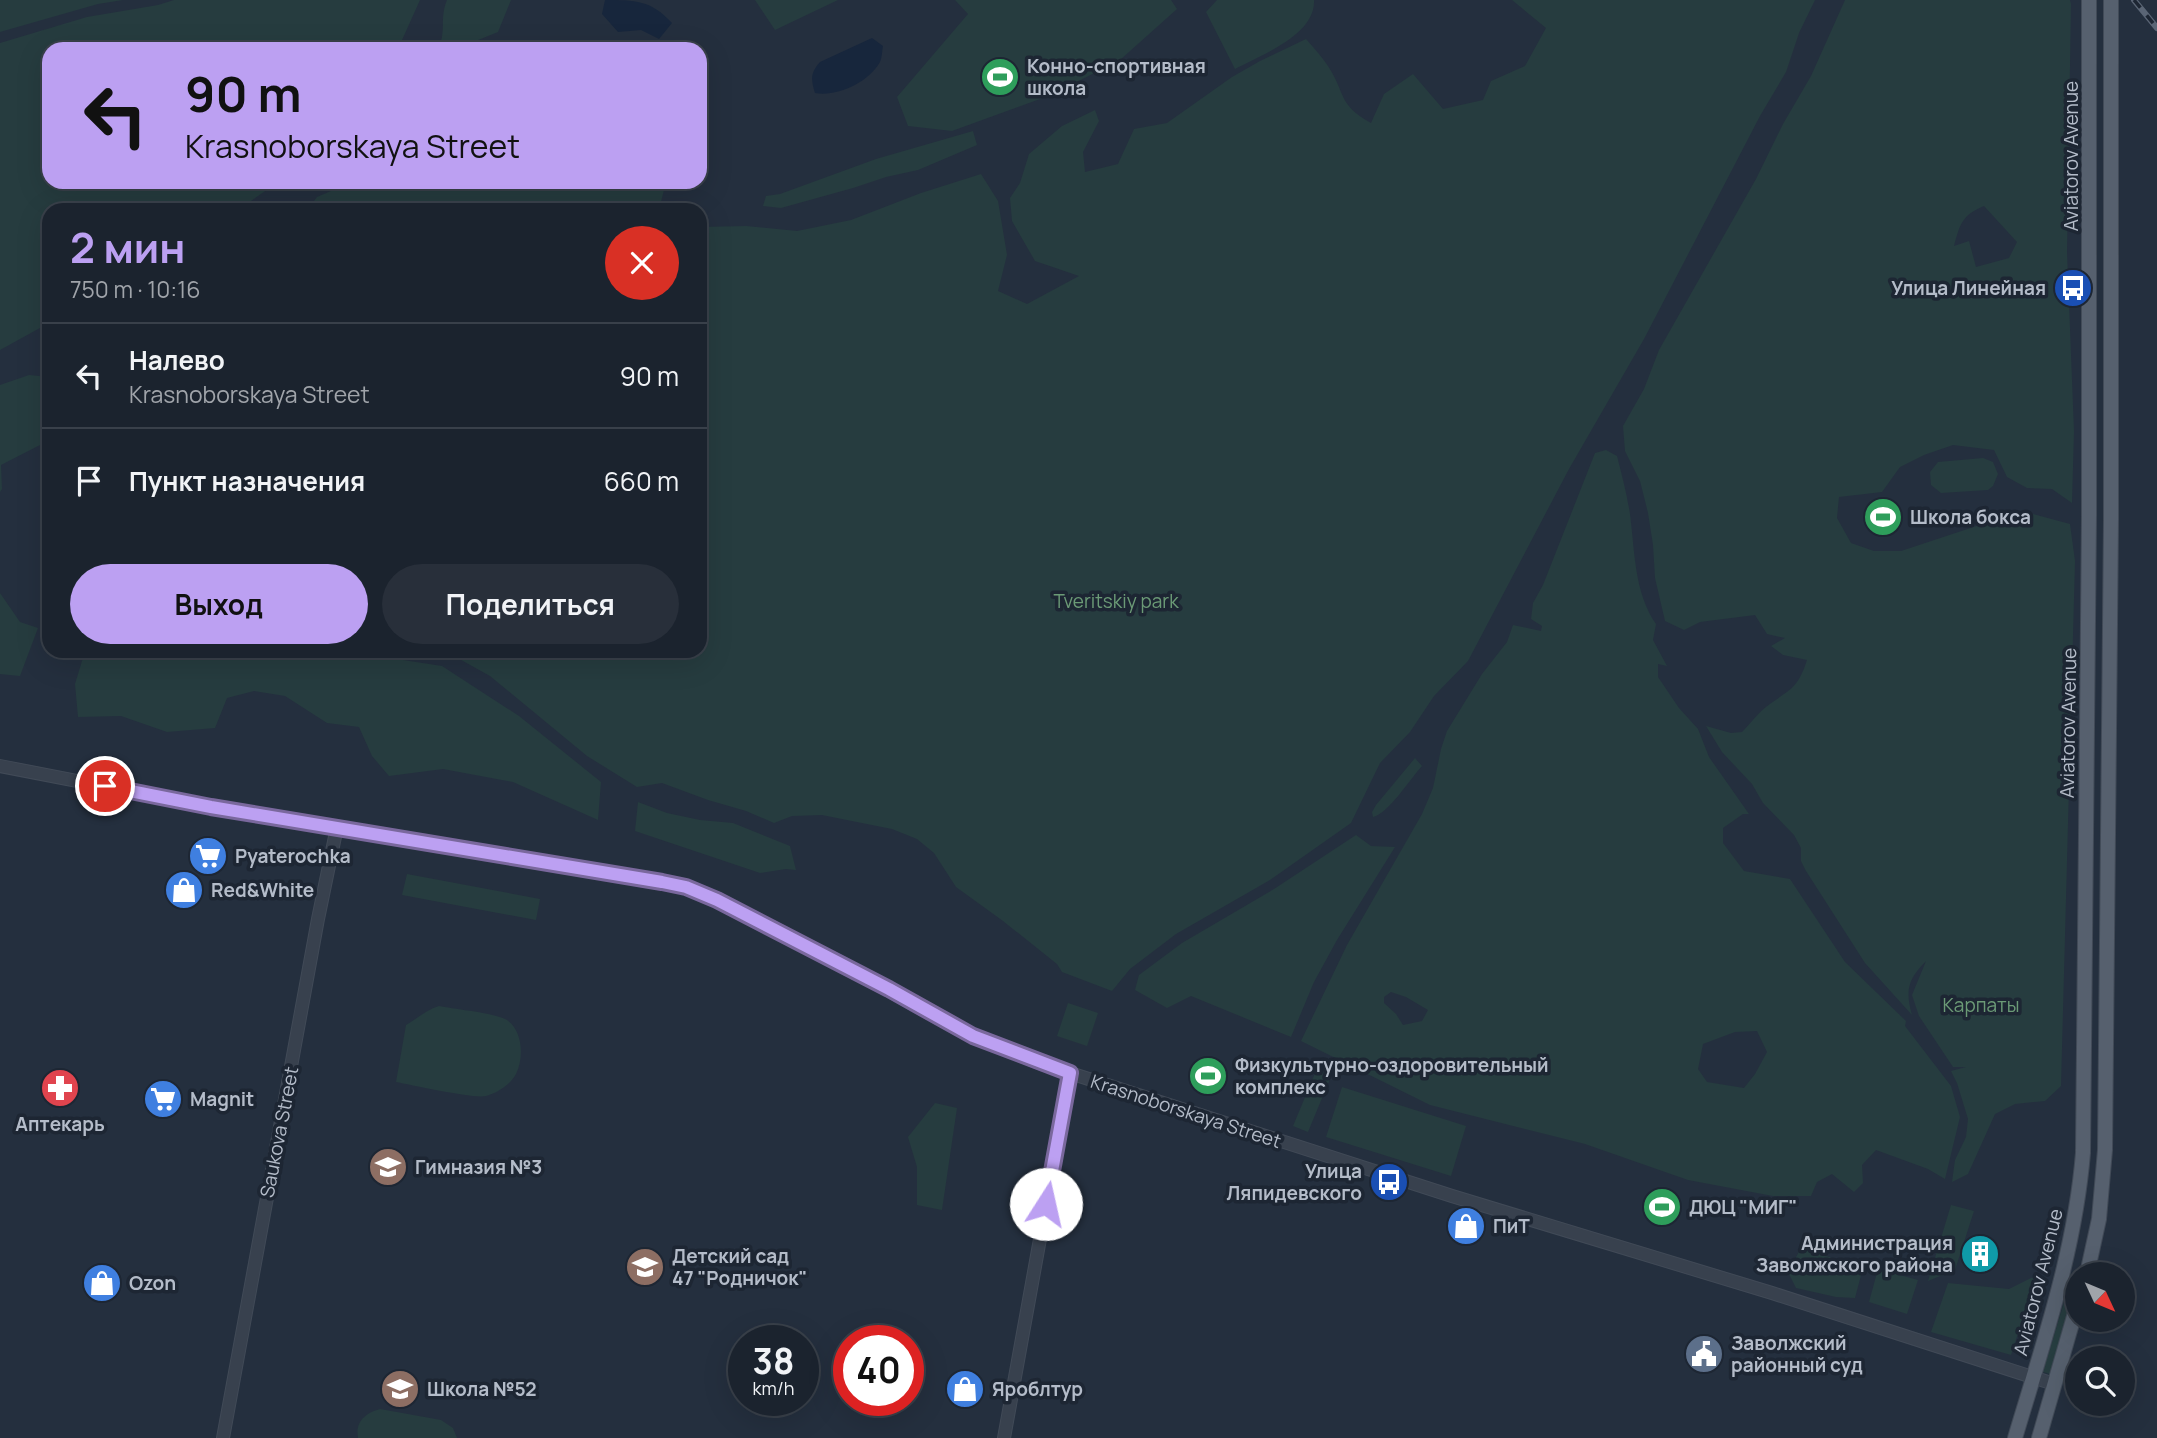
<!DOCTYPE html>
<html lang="ru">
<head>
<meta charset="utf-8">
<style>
	:root { --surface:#1b232e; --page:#282f3a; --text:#f1f3f6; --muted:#a0a4aa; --line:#39404a; --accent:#bca0f2 }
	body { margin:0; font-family:Manrope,sans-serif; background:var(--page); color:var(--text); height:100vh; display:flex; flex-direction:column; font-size:26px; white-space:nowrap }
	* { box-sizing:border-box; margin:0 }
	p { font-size:23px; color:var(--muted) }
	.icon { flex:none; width:38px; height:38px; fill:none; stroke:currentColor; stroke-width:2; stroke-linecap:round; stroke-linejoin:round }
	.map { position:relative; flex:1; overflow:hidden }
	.details { position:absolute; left:42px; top:203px; width:665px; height:455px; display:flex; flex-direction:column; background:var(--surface); border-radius:21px; box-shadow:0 7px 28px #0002,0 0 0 2px var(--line) }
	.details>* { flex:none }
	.hud { position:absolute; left:42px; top:42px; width:665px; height:147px; border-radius:21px; box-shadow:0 7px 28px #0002,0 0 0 2px var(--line); background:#bca0f2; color:#111; overflow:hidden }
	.needle { width:46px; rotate:134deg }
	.buttons { position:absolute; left:2065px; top:1262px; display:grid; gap:14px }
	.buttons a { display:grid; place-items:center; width:70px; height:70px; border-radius:50%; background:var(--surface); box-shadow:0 7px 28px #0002,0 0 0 2px var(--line); font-size:35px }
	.speed { position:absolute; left:728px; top:1325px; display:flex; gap:14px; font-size:35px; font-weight:700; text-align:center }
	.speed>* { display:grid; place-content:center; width:91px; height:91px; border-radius:50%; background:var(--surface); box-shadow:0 7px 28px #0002,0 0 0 2px var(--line); line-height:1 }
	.speed small { font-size:18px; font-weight:400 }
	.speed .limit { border:10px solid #d22; background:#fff; color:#111 }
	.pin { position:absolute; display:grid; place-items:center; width:60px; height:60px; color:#fff; margin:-30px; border:4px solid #fff; border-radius:50%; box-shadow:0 2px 7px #0007 }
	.me { position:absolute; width:77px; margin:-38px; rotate:10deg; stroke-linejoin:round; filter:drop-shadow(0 0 5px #0008) }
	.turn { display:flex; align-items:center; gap:24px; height:147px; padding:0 28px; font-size:32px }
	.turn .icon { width:91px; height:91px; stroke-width:2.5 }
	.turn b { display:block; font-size:49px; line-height:60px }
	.round { display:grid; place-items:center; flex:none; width:74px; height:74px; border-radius:37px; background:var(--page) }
	.overview { display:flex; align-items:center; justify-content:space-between; height:119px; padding:0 28px }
	h1 { font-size:42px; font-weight:700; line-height:52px; color:var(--accent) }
	.primary-button { display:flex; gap:14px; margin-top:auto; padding:14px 28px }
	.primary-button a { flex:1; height:80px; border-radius:42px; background:var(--accent); color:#111; font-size:28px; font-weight:700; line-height:80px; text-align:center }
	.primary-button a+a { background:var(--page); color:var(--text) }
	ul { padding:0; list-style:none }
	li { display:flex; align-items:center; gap:21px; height:105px; padding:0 28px; border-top:2px solid var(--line) }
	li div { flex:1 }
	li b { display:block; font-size:26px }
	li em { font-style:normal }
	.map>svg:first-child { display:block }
	.green { fill:#263c3f; fill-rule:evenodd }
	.water { fill:#17263c }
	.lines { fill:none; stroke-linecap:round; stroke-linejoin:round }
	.minor-casing { stroke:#414a57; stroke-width:14 }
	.major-casing { stroke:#414a57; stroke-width:16 }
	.minor { stroke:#38414e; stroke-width:12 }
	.major { stroke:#56606e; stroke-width:14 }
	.rail-casing { stroke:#5a6575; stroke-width:6 }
	.rail { stroke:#1d2633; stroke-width:3.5; stroke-dasharray:10; stroke-linecap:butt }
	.route-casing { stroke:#7a689d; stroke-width:18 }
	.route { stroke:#bca0f2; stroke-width:12 }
	.labels { text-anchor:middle; stroke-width:7; stroke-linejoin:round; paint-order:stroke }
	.poi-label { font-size:19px; font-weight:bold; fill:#b4bcc9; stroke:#1d2633; text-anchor:start }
	.street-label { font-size:19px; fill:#b4bcc9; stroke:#1d2633 }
	.park-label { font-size:19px; fill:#6b9a76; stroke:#1d2633 }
</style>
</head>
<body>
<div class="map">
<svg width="2157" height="1438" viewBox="0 0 2157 1438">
	<rect width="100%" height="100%" fill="#242f3e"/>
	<!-- green -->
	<path class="green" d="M 0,0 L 123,0 L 98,4 L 0,32 Z
		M 174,0 L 420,0 L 398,49 L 49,49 L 49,182 L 269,182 L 271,187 L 238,210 L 49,210 L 49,323 L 0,350 L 0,43 L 87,17 L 158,5 Z
		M 447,0 L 511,0 L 498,32 L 456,49 L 438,49 C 447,31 439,19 447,0 Z
		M 755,0 L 838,0 L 775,30 Z
		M 955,0 L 1171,0 L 1177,9 L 1120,60 L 1051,95 L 952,131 L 908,126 L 897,97 L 968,14 Z
		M 1217,0 L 1314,0 C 1316,35 1261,55 1235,69 L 1206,12 Z
		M 1512,0 L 1815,0 L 1799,33 L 1786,72 L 1760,116 L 1644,339 L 1569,469 L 1468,661 L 1434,696 L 1410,732 L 1380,763 L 1351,823 L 1270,880 L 1176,934 L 1130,969 L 1112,991 L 1062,972 L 1057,964 L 1003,921 L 956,887 L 934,853 L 917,839 L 892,829 L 822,815 L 792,816 L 774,823 L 746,811 L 708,800 L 662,783 L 637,787 L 587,756 L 490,676 L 445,651 L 700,651 L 700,227 L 746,226 L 797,231 L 851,220 L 921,193 L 981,174 L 998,201 L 1007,255 L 998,291 L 1027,304 L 1079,276 L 1035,261 L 1012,221 L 1010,198 L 1020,183 L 1029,154 L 1062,126 L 1095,110 L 1099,121 L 1083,152 L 1085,172 L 1118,164 L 1134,129 L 1167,123 L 1232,77 L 1260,61 L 1306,39 C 1314,48 1322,57 1328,66 C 1346,93 1337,104 1371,123 L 1384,94 L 1413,74 L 1443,109 L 1483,100 L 1491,81 L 1525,66 L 1546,28 Z
		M 1845,0 L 2070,0 L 2071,4 L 2067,252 L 2074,431 L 2072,503 L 2052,489 L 2027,488 L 2007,477 L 1994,450 L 1953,445 L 1924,455 L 1900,467 L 1882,492 L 1839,497 L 1837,518 L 1851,543 L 1874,551 L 1901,551 L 2022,511 L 2070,524 L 2075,561 L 2061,1086 L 2045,1101 L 2015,1104 L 1995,1114 L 1968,1174 L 1952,1182 L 1955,1160 L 1966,1137 L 1968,1119 L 1957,1083 L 1951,1071 L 1966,1067 L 1953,1067 L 1919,1016 L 1912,995 L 1926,961 C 1908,979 1905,990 1912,1015 L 1865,963 L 1806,871 L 1801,861 L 1801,848 L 1794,835 L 1763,803 L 1752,784 L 1722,752 L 1706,726 L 1731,733 L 1742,732 C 1750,724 1757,714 1766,707 C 1789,689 1797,691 1807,660 L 1783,655 L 1771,646 L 1785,638 L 1767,634 L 1755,615 L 1700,622 L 1684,630 L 1665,621 L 1655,578 L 1653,545 L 1648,513 L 1640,481 L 1625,451 L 1623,426 L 1644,389 L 1659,350 L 1756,179 L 1783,124 L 1811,76 ZM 1984,206 L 2017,242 L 2009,258 L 1976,267 L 1969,241 L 1954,246 C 1960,224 1962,215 1984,206 Z
		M 973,131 L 977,145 L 918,170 L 886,177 L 853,188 L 781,208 L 763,206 L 766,196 L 780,194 L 876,159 Z
		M 352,182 L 666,182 L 659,210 L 307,210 L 317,197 Z
		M 29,375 L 49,377 L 49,437 L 40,445 L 1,465 L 2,489 L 0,492 L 0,385 Z
		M 1606,450 L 1617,456 C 1622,475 1627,495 1630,514 C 1635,552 1634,592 1656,624 L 1653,640 L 1667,666 L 1658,664 L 1658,677 L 1679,708 L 1698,729 L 1709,757 L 1749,814 L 1743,814 L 1723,828 L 1723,843 L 1744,871 L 1790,879 L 1845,962 L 1906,1021 L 1905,1026 L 1951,1086 L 1960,1117 L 1945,1179 L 1928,1169 L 1876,1150 L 1862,1165 L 1863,1183 L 1854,1192 L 1832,1174 L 1817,1182 L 1811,1196 L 1773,1196 L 1688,1180 L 1585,1144 L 1430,1105 L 1301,1041 L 1347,945 L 1422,814 L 1433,788 L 1441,749 L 1447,731 L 1482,674 L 1507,642 L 1513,625 L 1541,631 L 1542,626 L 1531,619 L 1533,603 L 1543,585 L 1595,453 ZM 1391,992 L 1406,997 L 1428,1010 L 1422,1021 L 1403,1025 L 1396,1014 L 1384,1003 L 1384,997 ZM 1757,1031 L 1767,1052 L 1755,1074 L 1744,1088 L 1707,1082 L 1698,1069 L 1703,1044 L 1735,1032 Z
		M 1983,458 L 1993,462 L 1998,474 L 1993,486 L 1988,490 L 1941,493 L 1931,485 L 1930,472 L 1938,462 Z
		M 0,593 L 20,622 L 38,628 L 20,676 L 0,674 Z
		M 85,651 L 392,651 L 403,660 L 442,666 L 519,716 L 601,782 L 598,820 L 513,782 L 443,769 L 389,776 L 372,756 L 359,727 L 327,723 L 285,696 L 254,691 L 227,698 L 215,728 L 167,732 L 121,716 L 78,717 L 75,684 Z
		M 1415,758 L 1422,766 C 1410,779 1389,813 1373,817 L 1372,812 L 1376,805 Z
		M 638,802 L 667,813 L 700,820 L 733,823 L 790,846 L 796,870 L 786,869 L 760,873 L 635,831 Z
		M 1356,835 L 1371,846 L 1395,847 L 1337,940 L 1314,982 L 1291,1037 L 1191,996 L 1167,1008 L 1135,990 L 1139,975 L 1182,943 L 1274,889 Z
		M 407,874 L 540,899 L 536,920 L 402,895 Z
		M 1068,1003 L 1098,1013 L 1087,1046 L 1057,1036 Z
		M 439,1006 C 453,1009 496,1013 507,1020 C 523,1031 524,1058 516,1074 C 510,1085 497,1093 486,1096 C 474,1099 412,1085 396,1082 L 406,1025 C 418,1018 426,1010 439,1006 Z
		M 1316,1071 L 1332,1074 L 1308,1132 L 1293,1126 Z
		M 1342,1087 L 1466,1126 L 1451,1176 L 1326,1137 Z
		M 935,1103 L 957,1108 L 942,1210 L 917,1205 L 917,1167 L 908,1137 Z
		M 1951,1205 L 1974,1211 L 1955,1270 L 1928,1281 Z
		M 1801,1248 L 1863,1268 L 1855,1298 L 1836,1297 L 1796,1288 L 1788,1272 Z
		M 1878,1269 L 1918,1280 L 1907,1314 L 1869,1302 Z
		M 2037,1275 L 2011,1355 L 1931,1332 L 1948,1283 L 2009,1289 Z
		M 2068,1289 L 2075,1290 L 2050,1374 L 2043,1372 Z
		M 380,1409 L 441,1420 L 453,1428 L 457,1438 L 358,1438 C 355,1421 366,1413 380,1409 Z"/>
	<!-- water -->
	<path class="water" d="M 605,0 C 635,0 651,0 672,23 L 659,39 L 641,30 L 618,32 L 602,14 Z
		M 872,38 L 883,46 C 882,51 882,58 880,62 C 868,83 837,97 815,93 C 811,80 810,73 820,62 Z"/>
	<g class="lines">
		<defs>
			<path id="minor" d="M 0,766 L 211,807 L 686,887 L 717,900 L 889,989 L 973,1036 L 1039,1063 L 1452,1196 L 1772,1293 L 2054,1384
				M 223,1438 L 318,919 L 337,827
				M 1004,1438 L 1070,1073"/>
			<path id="major" d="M 2087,1274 L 2099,1219 L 2105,1150 L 2111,520 L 2111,0
				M 2015,1438 C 2043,1344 2075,1251 2083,1153 L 2089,516 L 2089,0
				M 2039,1438 L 2077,1306"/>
		</defs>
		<!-- minor casing -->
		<use href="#minor" class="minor-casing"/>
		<!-- major casing -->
		<use href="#major" class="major-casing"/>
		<!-- minor -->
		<use href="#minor" class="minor"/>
		<!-- major -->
		<use href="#major" class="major"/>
		<defs>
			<path id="rail" d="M 2134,0 L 2157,28"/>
		</defs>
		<!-- rail casing -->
		<use href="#rail" class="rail-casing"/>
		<!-- rail -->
		<use href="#rail" class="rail"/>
	</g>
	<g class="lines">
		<defs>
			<path id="route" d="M 105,786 L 211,807 L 662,882 L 686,887 L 717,900 L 889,989 L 973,1036 L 1070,1073 L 1046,1204"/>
		</defs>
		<!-- route casing -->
		<use href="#route" class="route-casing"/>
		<!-- route -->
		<use href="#route" class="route"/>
	</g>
	<!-- icons -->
	<defs>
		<symbol id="stadium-disc" viewBox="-11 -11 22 22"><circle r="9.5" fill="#2e9e5b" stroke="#1d2633"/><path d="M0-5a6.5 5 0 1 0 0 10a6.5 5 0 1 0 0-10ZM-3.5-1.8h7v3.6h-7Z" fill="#fff"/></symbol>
		<symbol id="bus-disc" viewBox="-11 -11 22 22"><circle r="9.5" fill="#1a4fb4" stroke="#1d2633"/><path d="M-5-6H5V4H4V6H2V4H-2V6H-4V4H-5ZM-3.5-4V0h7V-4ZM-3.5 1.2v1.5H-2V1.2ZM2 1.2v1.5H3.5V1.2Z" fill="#fff"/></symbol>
		<symbol id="supermarket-disc" viewBox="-11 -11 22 22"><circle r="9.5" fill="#3f7fe0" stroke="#1d2633"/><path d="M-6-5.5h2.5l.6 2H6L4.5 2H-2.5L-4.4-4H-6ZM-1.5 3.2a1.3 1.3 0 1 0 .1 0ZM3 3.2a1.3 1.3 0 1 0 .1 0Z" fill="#fff"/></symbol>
		<symbol id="shop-disc" viewBox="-11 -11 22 22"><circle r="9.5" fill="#3f7fe0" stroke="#1d2633"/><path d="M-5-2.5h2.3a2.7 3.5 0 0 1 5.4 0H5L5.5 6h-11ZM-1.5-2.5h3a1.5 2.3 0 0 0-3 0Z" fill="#fff"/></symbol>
		<symbol id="pharmacy-disc" viewBox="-11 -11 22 22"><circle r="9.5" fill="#e0444e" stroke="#1d2633"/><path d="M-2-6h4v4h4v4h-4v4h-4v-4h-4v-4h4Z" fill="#fff"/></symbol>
		<symbol id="school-disc" viewBox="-11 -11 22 22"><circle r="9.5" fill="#8d6e63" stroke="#1d2633"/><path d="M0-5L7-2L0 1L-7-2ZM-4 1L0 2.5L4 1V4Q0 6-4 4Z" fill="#fff"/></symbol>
		<symbol id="building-disc" viewBox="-11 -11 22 22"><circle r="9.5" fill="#0f9aa8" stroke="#1d2633"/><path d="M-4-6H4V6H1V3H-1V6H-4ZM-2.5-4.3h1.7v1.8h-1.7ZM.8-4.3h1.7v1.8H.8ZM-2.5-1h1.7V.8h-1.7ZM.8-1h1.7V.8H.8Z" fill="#fff"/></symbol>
		<symbol id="civic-disc" viewBox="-11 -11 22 22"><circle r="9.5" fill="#5c6f8a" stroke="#1d2633"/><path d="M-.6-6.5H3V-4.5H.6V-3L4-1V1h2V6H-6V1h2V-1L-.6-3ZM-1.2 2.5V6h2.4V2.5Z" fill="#fff"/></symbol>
	</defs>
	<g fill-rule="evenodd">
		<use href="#stadium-disc" x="978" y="55" width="44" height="44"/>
		<use href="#bus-disc" x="2051" y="266" width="44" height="44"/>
		<use href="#stadium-disc" x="1861" y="495" width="44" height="44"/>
		<use href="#supermarket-disc" x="186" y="834" width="44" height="44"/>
		<use href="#shop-disc" x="162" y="868" width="44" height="44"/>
		<use href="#stadium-disc" x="1186" y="1054" width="44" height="44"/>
		<use href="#pharmacy-disc" x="38" y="1066" width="44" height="44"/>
		<use href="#supermarket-disc" x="141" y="1077" width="44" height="44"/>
		<use href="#school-disc" x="366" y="1145" width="44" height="44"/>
		<use href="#bus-disc" x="1367" y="1160" width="44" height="44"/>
		<use href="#stadium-disc" x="1640" y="1185" width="44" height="44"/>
		<use href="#shop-disc" x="1444" y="1204" width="44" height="44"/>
		<use href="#building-disc" x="1958" y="1232" width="44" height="44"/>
		<use href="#school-disc" x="623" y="1245" width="44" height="44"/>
		<use href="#shop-disc" x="80" y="1261" width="44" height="44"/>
		<use href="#civic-disc" x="1682" y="1332" width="44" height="44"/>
		<use href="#school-disc" x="378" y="1367" width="44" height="44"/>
		<use href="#shop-disc" x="943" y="1367" width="44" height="44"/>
	</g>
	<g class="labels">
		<!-- poi labels -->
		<g class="poi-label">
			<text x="1027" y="73">Конно-спортивная<tspan x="1027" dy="22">школа</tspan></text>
			<text x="2046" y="295" text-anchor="end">Улица Линейная</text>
			<text x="1910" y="524">Школа бокса</text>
			<text x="235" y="863">Pyaterochka</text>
			<text x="211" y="897">Red&amp;White</text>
			<text x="1235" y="1072">Физкультурно-оздоровительный<tspan x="1235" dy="22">комплекс</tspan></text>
			<text x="190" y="1106">Magnit</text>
			<text x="60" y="1131" text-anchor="middle">Аптекарь</text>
			<text x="415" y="1174">Гимназия №3</text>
			<text x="1362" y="1178" text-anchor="end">Улица<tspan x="1362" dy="22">Ляпидевского</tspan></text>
			<text x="1689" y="1214">ДЮЦ "МИГ"</text>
			<text x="1493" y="1233">ПиТ</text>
			<text x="1953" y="1250" text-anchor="end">Администрация<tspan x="1953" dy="22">Заволжского района</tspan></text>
			<text x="672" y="1263">Детский сад<tspan x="672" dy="22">47 "Родничок"</tspan></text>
			<text x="129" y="1290">Ozon</text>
			<text x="1731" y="1350">Заволжский<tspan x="1731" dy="22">районный суд</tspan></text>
			<text x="427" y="1396">Школа №52</text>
			<text x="992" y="1396">Яроблтур</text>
		</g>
		<!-- street labels -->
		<g class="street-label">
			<text transform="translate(2071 156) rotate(-90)" y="7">Aviatorov Avenue</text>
			<text transform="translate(2068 723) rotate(-89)" y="7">Aviatorov Avenue</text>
			<text transform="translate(1186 1111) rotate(18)" y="7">Krasnoborskaya Street</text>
			<text transform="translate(279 1132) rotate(-79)" y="7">Saukova Street</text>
			<text transform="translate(2038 1282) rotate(-76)" y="7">Aviatorov Avenue</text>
		</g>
		<!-- park labels -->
		<g class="park-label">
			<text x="1116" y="608">Tveritskiy park</text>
			<text x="1981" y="1012">Карпаты</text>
		</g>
	</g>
</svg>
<div class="buttons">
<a><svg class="needle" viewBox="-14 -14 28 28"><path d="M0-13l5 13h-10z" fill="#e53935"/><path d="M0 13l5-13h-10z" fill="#a0a4aa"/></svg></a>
<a><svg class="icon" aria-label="search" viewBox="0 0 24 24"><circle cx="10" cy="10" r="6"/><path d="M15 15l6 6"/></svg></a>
</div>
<div class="speed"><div>38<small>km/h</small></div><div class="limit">40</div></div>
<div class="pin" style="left:105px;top:786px;background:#d93025"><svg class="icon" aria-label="arrive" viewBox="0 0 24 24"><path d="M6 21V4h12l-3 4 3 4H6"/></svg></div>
<svg class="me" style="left:1046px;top:1204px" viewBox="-20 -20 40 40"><circle r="19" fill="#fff"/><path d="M0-13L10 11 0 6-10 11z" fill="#bca0f2"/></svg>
<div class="hud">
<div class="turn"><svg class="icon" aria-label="left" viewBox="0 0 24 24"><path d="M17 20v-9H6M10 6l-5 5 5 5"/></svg><div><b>90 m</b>Krasnoborskaya Street</div></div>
</div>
<section class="details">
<div class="overview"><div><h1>2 мин</h1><p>750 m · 10:16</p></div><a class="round" style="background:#d93025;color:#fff"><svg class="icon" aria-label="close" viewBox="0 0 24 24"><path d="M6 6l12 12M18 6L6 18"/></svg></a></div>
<ul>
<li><svg class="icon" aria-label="left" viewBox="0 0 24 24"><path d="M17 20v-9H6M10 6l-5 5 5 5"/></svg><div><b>Налево</b><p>Krasnoborskaya Street</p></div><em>90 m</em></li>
<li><svg class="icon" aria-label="arrive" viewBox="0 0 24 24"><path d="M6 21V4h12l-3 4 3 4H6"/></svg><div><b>Пункт назначения</b></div><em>660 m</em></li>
</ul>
<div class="primary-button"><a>Выход</a><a>Поделиться</a></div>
</section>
</div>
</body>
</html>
